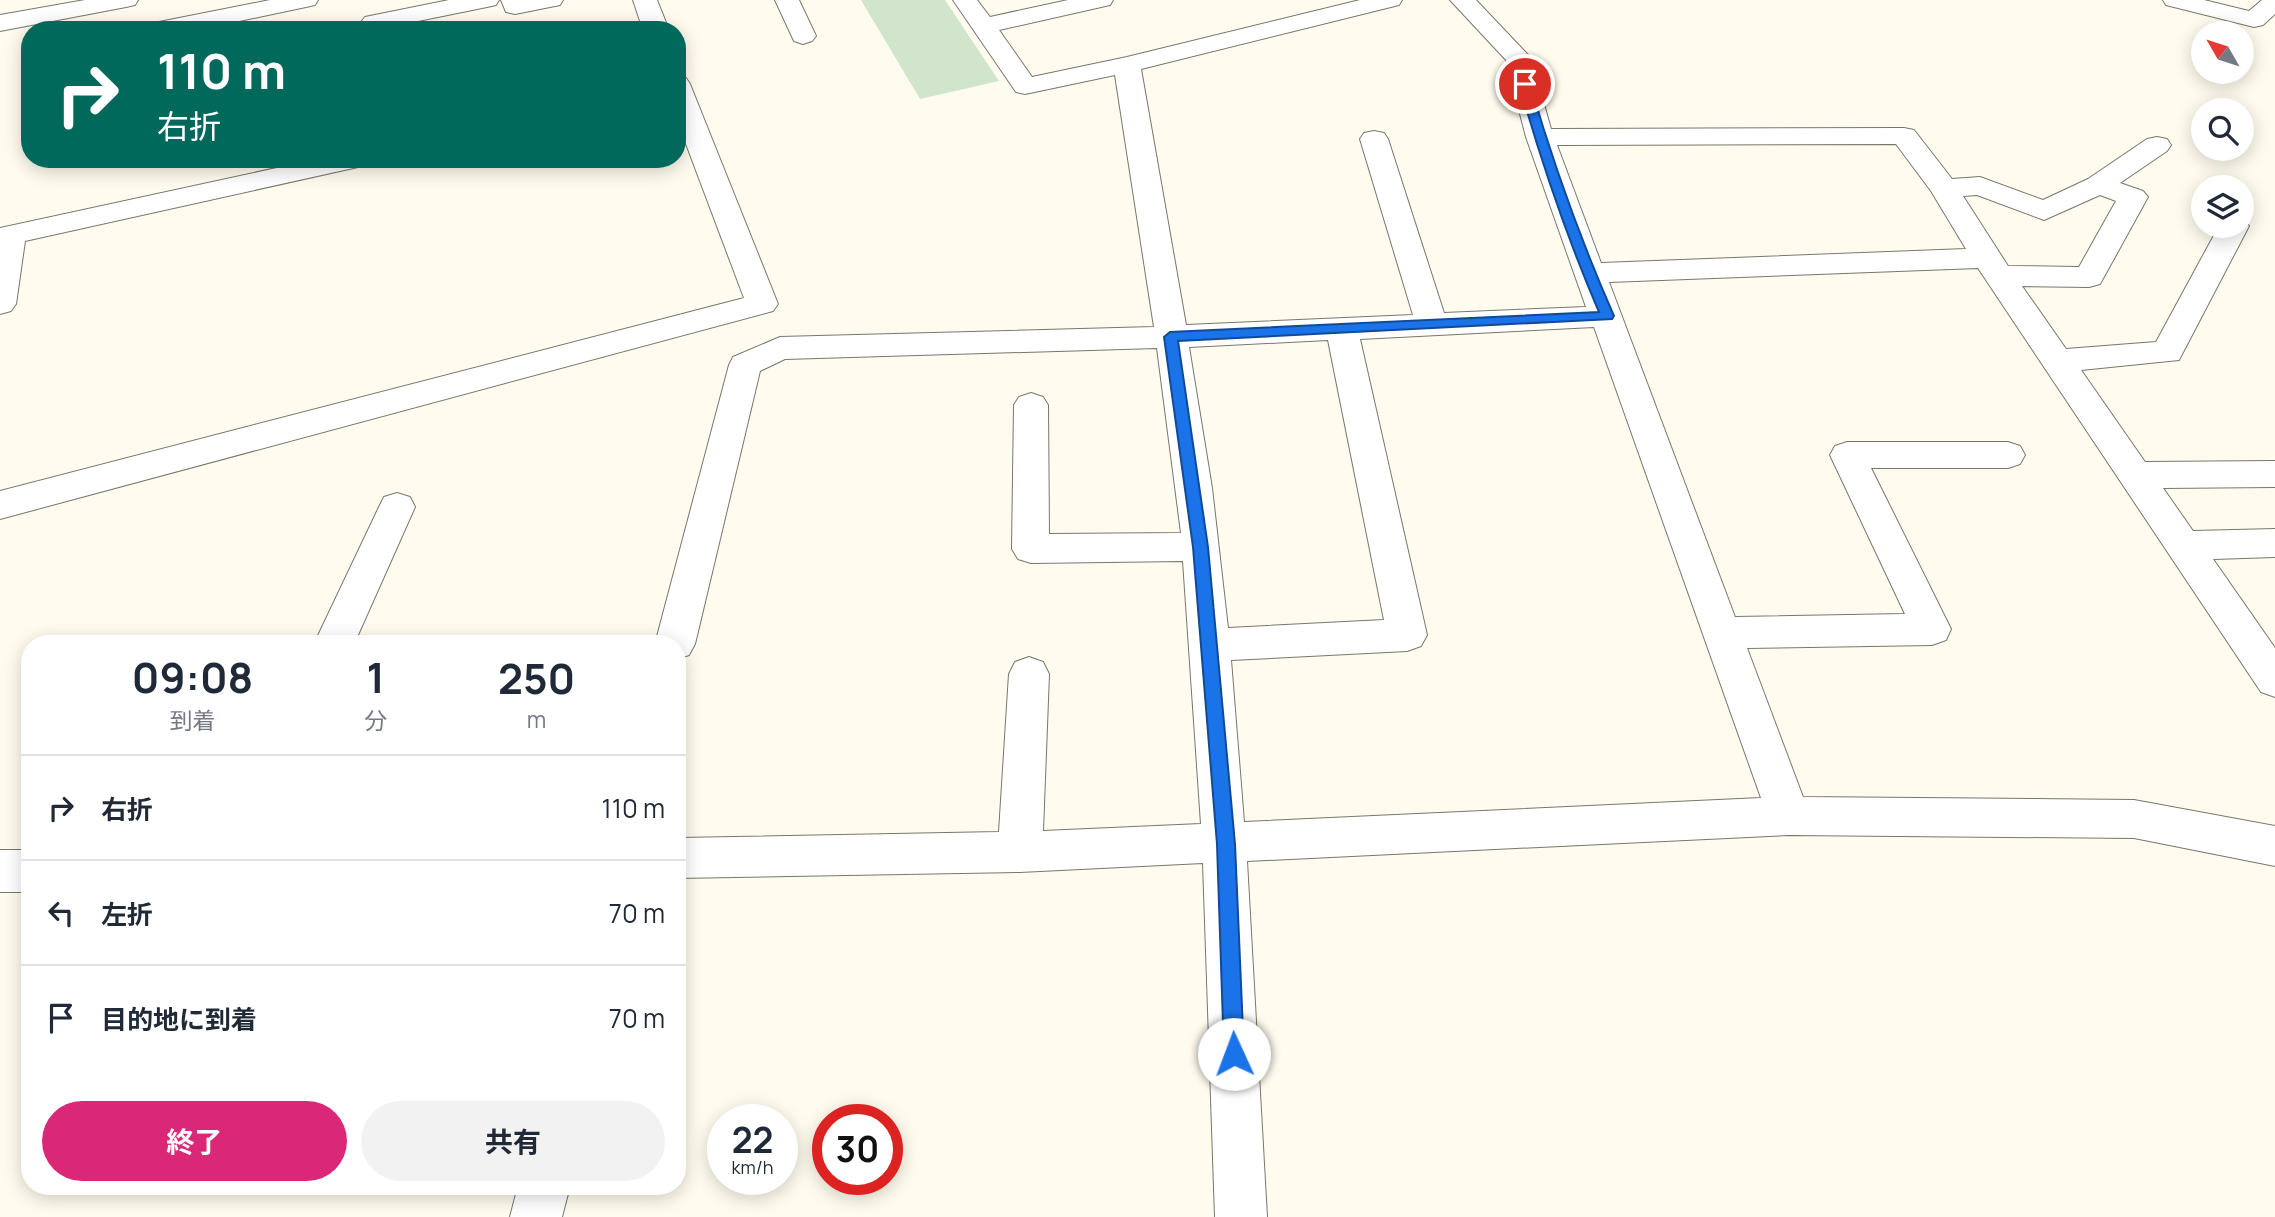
<!DOCTYPE html>
<html lang="ja">
<head>
<meta charset="utf-8">
<style>
	:root { --surface:#fff; --page:#f2f2f3; --text:#1f2937; --muted:#747a83; --line:#e0e1e3; --accent:#db2777 }
	body { margin:0; font-family:Manrope,"Noto Sans JP",sans-serif; background:var(--page); color:var(--text); height:100vh; display:flex; flex-direction:column; font-size:26px; white-space:nowrap }
	* { box-sizing:border-box; margin:0 }
	p { font-size:23px; color:var(--muted) }
	.icon { flex:none; width:38px; height:38px; fill:none; stroke:currentColor; stroke-width:2; stroke-linecap:round; stroke-linejoin:round }
	.map { position:relative; flex:1; overflow:hidden }
	.sheet { position:absolute; left:21px; top:635px; width:665px; height:560px; display:flex; flex-direction:column; background:var(--surface); border-radius:28px; box-shadow:0 4px 18px #0003 }
	.sheet>* { flex:none }
	.banner { position:absolute; left:21px; top:21px; width:665px; height:147px; border-radius:28px; box-shadow:0 4px 18px #0003; background:#00695c; color:#fff; overflow:hidden }
	.needle { width:46px; rotate:309deg }
	.tools { position:absolute; left:2191px; top:21px; display:grid; gap:14px }
	.tools a { display:grid; place-items:center; width:63px; height:63px; border-radius:50%; background:var(--surface); box-shadow:0 4px 18px #0003; font-size:35px }
	.speed { position:absolute; left:707px; top:1104px; display:flex; gap:14px; font-size:35px; font-weight:700; text-align:center }
	.speed>* { display:grid; place-content:center; width:91px; height:91px; border-radius:50%; background:var(--surface); box-shadow:0 4px 18px #0003; line-height:1 }
	.speed small { font-size:18px; font-weight:400 }
	.speed .limit { border:10px solid #d22; background:#fff; color:#111 }
	.pin { position:absolute; display:grid; place-items:center; width:60px; height:60px; color:#fff; margin:-30px; border:4px solid #fff; border-radius:50%; box-shadow:0 2px 7px #0007 }
	.me { position:absolute; width:77px; margin:-38px; rotate:358deg; stroke-linejoin:round; filter:drop-shadow(0 0 5px #0008) }
	.turn { display:flex; align-items:center; gap:24px; height:147px; padding:0 21px; font-size:32px }
	.turn .icon { width:91px; height:91px; stroke-width:2.5 }
	.turn b { display:block; font-size:49px; line-height:60px }
	.eta { display:flex; justify-content:space-evenly; align-items:center; height:119px; text-align:center }
	.eta b { font-size:42px; font-weight:700; line-height:49px }
	.cta { display:flex; gap:14px; margin-top:auto; padding:14px 21px }
	.cta a { flex:1; height:80px; border-radius:42px; background:var(--accent); color:#fff; font-size:28px; font-weight:700; line-height:80px; text-align:center }
	.cta a+a { background:var(--page); color:var(--text) }
	ul { padding:0; list-style:none }
	li { display:flex; align-items:center; gap:21px; height:105px; padding:0 21px; border-top:2px solid var(--line) }
	li div { flex:1 }
	li b { display:block; font-size:26px }
	li em { font-style:normal }
	.map>svg:first-child { display:block }
	.green { fill:#d1e5cc }
	.lines { fill:none; stroke-linecap:round; stroke-linejoin:round }
	.minor-casing { stroke:#79766b; stroke-width:2 }
	.minor { fill:#fff; fill-rule:evenodd }
	.route { fill:#1a73e8; stroke:#114b97; stroke-width:2 }
</style>
</head>
<body>
<div class="map">
<svg width="2275" height="1217" viewBox="0 0 2275 1217">
	<rect width="100%" height="100%" fill="#fffbee"/>
	<!-- green -->
	<path class="green" d="M 861,0 L 945,0 L 999,81 L 920,99 Z"/>
	<g class="lines">
		<defs>
			<path id="minor" d="M 85,0 L 138,0 L 135,5 L 126,7 L 0,31 L 0,15 Z
				M 270,0 L 318,0 L 315,5 L 306,7 L 197,30 L 147,30 L 150,25 L 159,22 Z
				M 449,0 L 499,0 L 496,5 L 487,7 L 374,30 L 365,27 L 361,22 L 365,17 Z
				M 501,0 L 563,0 L 560,5 L 515,14 L 506,12 Z
				M 633,0 L 657,0 L 669,30 L 643,30 Z
				M 775,0 L 799,0 L 816,36 L 812,41 L 803,44 L 794,41 Z
				M 953,0 L 977,0 L 990,17 L 1068,0 L 1113,0 L 1110,5 L 999,30 L 1032,77 L 1127,57 L 1360,0 L 1402,0 L 1399,5 L 1141,69 L 1186,325 L 1413,315 L 1360,139 L 1364,133 L 1374,131 L 1384,133 L 1388,139 L 1444,313 L 1586,307 L 1526,137 L 1506,60 L 1450,0 L 1476,0 L 1531,58 L 1551,129 L 1904,128 L 1914,130 L 1952,179 L 1980,177 L 2043,200 L 2088,179 L 2147,139 L 2157,137 L 2167,139 L 2171,145 L 2167,151 L 2120,183 L 2143,191 L 2148,197 L 2100,284 L 2089,287 L 2022,286 L 2066,349 L 2156,342 L 2219,226 L 2242,226 L 2242,219 L 2249,226 L 2179,360 L 2081,370 L 2145,462 L 2275,461 L 2275,487 L 2163,488 L 2193,531 L 2275,529 L 2275,557 L 2213,559 L 2275,648 L 2275,697 L 2261,692 L 1978,268 L 1609,282 L 1735,617 L 1905,614 L 1830,455 L 1835,446 L 1847,442 L 2008,442 L 2020,446 L 2025,455 L 2020,464 L 2008,468 L 1871,468 L 1951,629 L 1946,640 L 1932,645 L 1747,648 L 1803,797 L 2134,800 L 2275,826 L 2275,866 L 2134,838 L 1789,835 L 1247,861 L 1267,1217 L 1215,1217 L 1203,863 L 1020,872 L 677,878 L 677,838 L 999,832 L 1009,674 L 1015,662 L 1029,657 L 1043,662 L 1049,674 L 1043,831 L 1201,824 L 1183,561 L 1031,563 L 1018,559 L 1012,549 L 1014,405 L 1019,397 L 1031,393 L 1043,397 L 1048,405 L 1049,534 L 1181,533 L 1157,348 L 785,359 L 760,371 L 695,644 L 689,655 L 677,659 L 677,644 L 655,644 L 729,365 L 733,357 L 780,337 L 1154,327 L 1115,75 L 1025,94 L 1016,92 ZM 1896,144 L 1931,191 L 1966,249 L 1601,263 L 1557,145 ZM 1977,195 L 2044,220 L 2100,195 L 2116,201 L 2079,267 L 2008,266 L 1963,196 ZM 1594,327 L 1761,798 L 1244,822 L 1231,660 L 1407,651 L 1421,646 L 1427,635 L 1360,339 ZM 1328,340 L 1384,620 L 1228,628 L 1212,488 L 1189,347 Z
				M 2163,0 L 2204,0 L 2249,11 L 2262,0 L 2275,0 L 2275,14 L 2263,25 L 2254,27 L 2166,5 Z
				M 677,76 L 686,78 L 690,84 L 778,304 L 773,311 L 0,519 L 0,491 L 744,298 L 677,120 Z
				M 318,159 L 372,159 L 368,165 L 358,167 L 25,241 L 16,304 L 11,311 L 0,314 L 0,228 Z
				M 397,493 L 410,497 L 415,507 L 354,644 L 314,644 L 379,507 L 384,497 Z
				M 0,850 L 30,850 L 30,892 L 0,892 Z
				M 518,1186 L 570,1186 L 562,1217 L 510,1217 Z"/>
		</defs>
		<!-- minor casing -->
		<use href="#minor" class="minor-casing"/>
		<!-- minor -->
		<use href="#minor" class="minor"/>
	</g>
	<!-- route -->
	<path class="route" d="M 1525,81 L 1530,84 C 1553,163 1581,241 1614,316 L 1612,319 L 1178,341 L 1208,547 L 1235,844 L 1244,1054 L 1241,1061 L 1234,1064 L 1227,1061 L 1224,1054 L 1217,844 L 1193,547 L 1164,337 L 1170,332 L 1599,312 C 1567,238 1541,161 1519,84 Z"/>
</svg>
<div class="tools">
<a><svg class="needle" viewBox="-14 -14 28 28"><path d="M0-13l5 13h-10z" fill="#e53935"/><path d="M0 13l5-13h-10z" fill="#747a83"/></svg></a>
<a><svg class="icon" aria-label="search" viewBox="0 0 24 24"><circle cx="10" cy="10" r="6"/><path d="M15 15l6 6"/></svg></a>
<a><svg class="icon" aria-label="layers" viewBox="0 0 24 24"><path d="M12 4l9 5-9 5-9-5zM3 14l9 5 9-5"/></svg></a>
</div>
<div class="speed"><div>22<small>km/h</small></div><div class="limit">30</div></div>
<div class="pin" style="left:1525px;top:84px;background:#d93025"><svg class="icon" aria-label="arrive" viewBox="0 0 24 24"><path d="M6 21V4h12l-3 4 3 4H6"/></svg></div>
<svg class="me" style="left:1234px;top:1054px" viewBox="-20 -20 40 40"><circle r="19" fill="#fff"/><path d="M0-13L10 11 0 6-10 11z" fill="#1a73e8"/></svg>
<div class="banner">
<div class="turn"><svg class="icon" aria-label="right" viewBox="0 0 24 24"><path d="M7 20v-9h11M14 6l5 5-5 5"/></svg><div><b>110 m</b>右折</div></div>
</div>
<section class="sheet">
<div class="eta">
<div><b>09:08</b><p>到着</p></div>
<div><b>1</b><p>分</p></div>
<div><b>250</b><p>m</p></div>
</div>
<ul>
<li><svg class="icon" aria-label="right" viewBox="0 0 24 24"><path d="M7 20v-9h11M14 6l5 5-5 5"/></svg><div><b>右折</b></div><em>110 m</em></li>
<li><svg class="icon" aria-label="left" viewBox="0 0 24 24"><path d="M17 20v-9H6M10 6l-5 5 5 5"/></svg><div><b>左折</b></div><em>70 m</em></li>
<li><svg class="icon" aria-label="arrive" viewBox="0 0 24 24"><path d="M6 21V4h12l-3 4 3 4H6"/></svg><div><b>目的地に到着</b></div><em>70 m</em></li>
</ul>
<div class="cta"><a>終了</a><a>共有</a></div>
</section>
</div>
</body>
</html>
